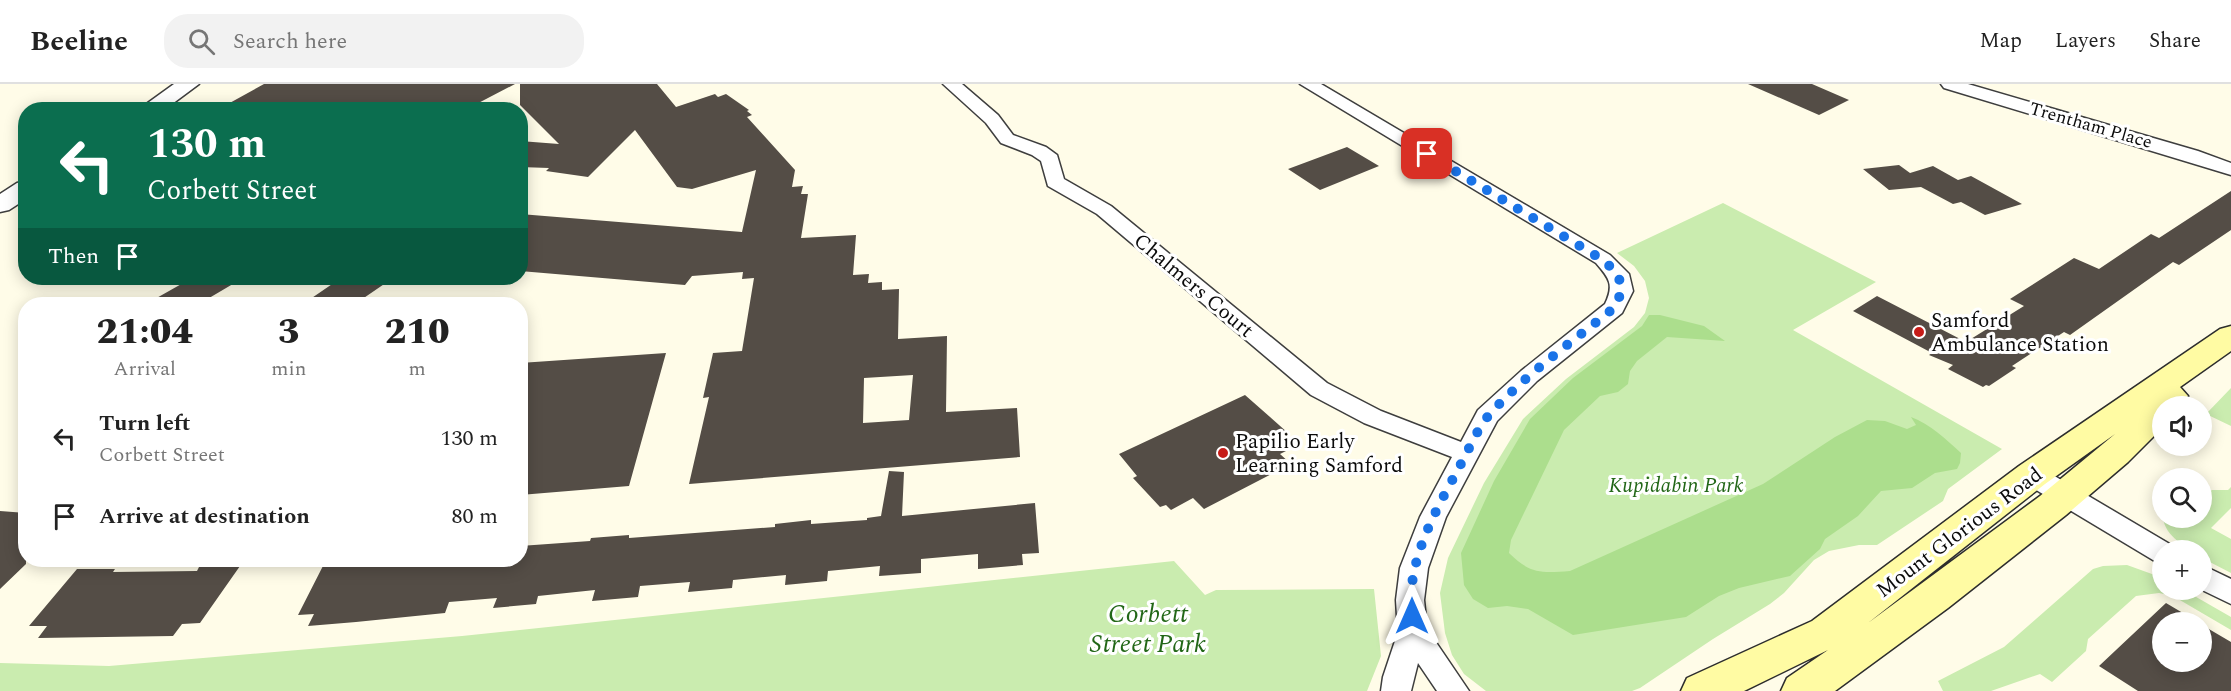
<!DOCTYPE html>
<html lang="en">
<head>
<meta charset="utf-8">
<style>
	:root { --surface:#fff; --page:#f2f2f2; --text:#222; --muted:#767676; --line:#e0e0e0 }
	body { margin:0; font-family:Spectral,serif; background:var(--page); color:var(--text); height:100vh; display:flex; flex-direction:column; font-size:22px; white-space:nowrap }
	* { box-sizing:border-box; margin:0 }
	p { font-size:20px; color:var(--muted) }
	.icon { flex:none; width:33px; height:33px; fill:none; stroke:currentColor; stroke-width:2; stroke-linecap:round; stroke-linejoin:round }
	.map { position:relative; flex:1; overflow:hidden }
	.sheet { position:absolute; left:18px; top:213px; width:510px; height:270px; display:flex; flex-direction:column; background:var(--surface); border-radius:24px; box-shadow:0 3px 15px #0003 }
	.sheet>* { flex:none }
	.hud { position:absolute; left:18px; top:18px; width:510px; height:183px; border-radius:24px; box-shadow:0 3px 15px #0003; background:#0b6e4f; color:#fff; overflow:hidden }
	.fabs { position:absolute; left:2152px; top:312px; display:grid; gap:12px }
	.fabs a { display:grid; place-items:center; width:60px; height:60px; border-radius:50%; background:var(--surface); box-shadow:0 3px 15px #0003; font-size:30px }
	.pin { position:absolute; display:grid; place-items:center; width:51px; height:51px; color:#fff; margin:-26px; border-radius:12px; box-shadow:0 3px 9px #0006 }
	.me { position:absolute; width:66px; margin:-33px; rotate:0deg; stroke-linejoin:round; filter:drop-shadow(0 0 4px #0008) }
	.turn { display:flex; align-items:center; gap:21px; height:126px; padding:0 30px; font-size:27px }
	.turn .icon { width:78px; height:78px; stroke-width:2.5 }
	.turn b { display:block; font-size:42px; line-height:51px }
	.then { display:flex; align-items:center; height:57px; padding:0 30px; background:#0003; gap:12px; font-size:22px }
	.eta { display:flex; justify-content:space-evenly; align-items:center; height:102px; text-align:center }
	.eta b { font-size:36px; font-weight:800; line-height:42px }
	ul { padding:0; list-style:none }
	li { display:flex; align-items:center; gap:18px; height:78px; padding:0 30px }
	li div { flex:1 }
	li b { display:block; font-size:22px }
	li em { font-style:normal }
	header { display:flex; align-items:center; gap:36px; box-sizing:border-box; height:84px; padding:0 30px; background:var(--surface); border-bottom:2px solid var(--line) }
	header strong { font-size:28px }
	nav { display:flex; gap:33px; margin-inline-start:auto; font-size:21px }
	.search { width:420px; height:54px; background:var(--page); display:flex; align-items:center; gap:15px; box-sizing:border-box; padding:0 21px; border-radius:24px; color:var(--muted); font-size:22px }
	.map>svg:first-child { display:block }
	.green { fill:#caecaf }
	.forest { fill:#acde8d }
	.building { fill:#544d46; fill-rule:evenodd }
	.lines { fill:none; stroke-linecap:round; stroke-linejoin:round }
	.minor-casing { stroke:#3e3e3e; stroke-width:3 }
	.tertiary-casing { stroke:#3e3e3e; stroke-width:3 }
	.secondary-casing { stroke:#2d2d2d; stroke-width:3 }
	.minor { fill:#fff; fill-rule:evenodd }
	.tertiary { fill:#fff; fill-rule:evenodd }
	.secondary { fill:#fffba3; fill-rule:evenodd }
	.route { stroke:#1a73e8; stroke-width:10; stroke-dasharray:0 18 }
	.poi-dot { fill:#c61c18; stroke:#fff; stroke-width:2 }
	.labels { text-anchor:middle; stroke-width:6; stroke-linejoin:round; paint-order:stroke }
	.far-street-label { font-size:18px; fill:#0b0b0b; stroke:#fff }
	.street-label { font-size:21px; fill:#0b0b0b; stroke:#fff }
	.poi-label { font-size:21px; fill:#0b0b0b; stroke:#fff; text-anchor:start }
	.park-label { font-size:21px; font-style:italic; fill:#226717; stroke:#fff }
	.near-park-label { font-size:26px; font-style:italic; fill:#226717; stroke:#fff }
</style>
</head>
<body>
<header>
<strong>Beeline</strong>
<div class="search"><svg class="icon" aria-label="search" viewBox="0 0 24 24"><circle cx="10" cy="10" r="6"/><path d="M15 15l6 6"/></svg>Search here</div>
<nav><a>Map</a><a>Layers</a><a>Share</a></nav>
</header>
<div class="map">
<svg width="2231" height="607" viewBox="0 0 2231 607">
	<rect width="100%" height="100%" fill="#fffce8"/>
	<!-- green -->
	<path class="green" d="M 1723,119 L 1876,198 L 1793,246 L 2002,365 L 1948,405 L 1943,417 L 1877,461 L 1859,461 L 1829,467 L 1814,476 L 1784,509 L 1770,520 L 1713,555 L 1640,604 L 1632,607 L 1486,607 L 1464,590 L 1452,571 L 1445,549 L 1440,509 L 1448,474 L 1484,399 L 1523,335 L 1566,295 L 1634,243 L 1645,229 L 1649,214 L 1645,197 L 1634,182 L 1617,169 Z
		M 2231,304 L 2231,342 L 2206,330 Z
		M 2231,403 L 2231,424 L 2211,444 L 2231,455 L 2231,489 L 2202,474 L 2202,466 C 2185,466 2165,451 2163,434 L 2202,434 L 2202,415 L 2212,406 L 2228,406 Z
		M 1174,477 L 1205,511 L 1216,506 L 1374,505 L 1381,572 L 1367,607 L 0,607 L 0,579 L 109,582 L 462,552 Z
		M 2127,481 L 2163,494 L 2163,506 L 2184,506 L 2231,533 L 2231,546 L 2173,512 L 2159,509 L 2136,512 L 2088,555 L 2086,567 L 2052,598 L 2040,590 L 1991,607 L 1943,607 L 1938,597 L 2004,563 L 2093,485 L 2103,482 Z"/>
	<!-- forest -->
	<path class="forest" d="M 1649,231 L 1660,231 L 1704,242 L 1725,257 L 1667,253 L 1637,277 L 1630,287 L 1628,300 L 1618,308 L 1600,312 L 1564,346 L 1511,456 L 1509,469 C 1530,490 1541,489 1570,487 L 1763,400 L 1835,353 L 1867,336 L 1885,337 L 1907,345 L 1916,341 L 1911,333 C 1930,340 1947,356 1961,369 L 1960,379 L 1957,385 L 1935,389 L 1912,404 L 1881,407 L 1858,432 L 1825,455 L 1820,465 L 1790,492 L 1739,504 L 1719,512 L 1686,533 L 1573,551 L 1528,525 L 1507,522 L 1488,524 L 1473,515 L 1464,501 L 1461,469 L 1494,397 L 1530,335 L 1573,294 L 1642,242 Z"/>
	<!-- building -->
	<path class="building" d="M 264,0 L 515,0 L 465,26 L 217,26 Z
		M 520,0 L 657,0 L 676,23 L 715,10 L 718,13 L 726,10 L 749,26 L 747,27 L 752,31 L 747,33 L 795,86 L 792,103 L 803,102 L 801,110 L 808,110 L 801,154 L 856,151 L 853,191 L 869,190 L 868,199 L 882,198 L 882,206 L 899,205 L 898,255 L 947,252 L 946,328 L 1017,324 L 1020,373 L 689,400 L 709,313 L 703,314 L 713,269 L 742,267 L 754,194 L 742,195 L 743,188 L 692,192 L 685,201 L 520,187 L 520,130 L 742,148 L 756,86 L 692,105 L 677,103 L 635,46 L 588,93 L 546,87 L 549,84 L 520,83 L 520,57 L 559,60 L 520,21 ZM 913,291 L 909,336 L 863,339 L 864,294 Z
		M 1748,0 L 1812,0 L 1849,16 L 1819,31 Z
		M 1347,63 L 1379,82 L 1320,106 L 1288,85 Z
		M 1899,81 L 1910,89 L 1933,82 L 1958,96 L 1971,92 L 2022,120 L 1985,131 L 1961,118 L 1953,120 L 1921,103 L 1889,106 L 1863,85 Z
		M 2231,107 L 2231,146 L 2179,181 L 2173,178 L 2070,251 L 2064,248 L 2012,282 L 2016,284 L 1989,302 L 1986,301 L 1983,303 L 1948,285 L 1953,281 L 1929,271 L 1932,269 L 1853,227 L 1877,212 L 1966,258 L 2024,222 L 2010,215 L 2074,174 L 2099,185 L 2151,150 L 2159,154 Z
		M 192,194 L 243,194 L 199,220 L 146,220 Z
		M 341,194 L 393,194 L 355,220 L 303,220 Z
		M 666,269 L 629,402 L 520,411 L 520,279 Z
		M 1245,311 L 1288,349 L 1279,353 L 1292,364 L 1280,370 L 1291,380 L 1204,425 L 1193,414 L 1171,426 L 1166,421 L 1160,423 L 1133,394 L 1137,392 L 1119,370 Z
		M 889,387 L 904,388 L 902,432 L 1035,419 L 1039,469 L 1022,470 L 1023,481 L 978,485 L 978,470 L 921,475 L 921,489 L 879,492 L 880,482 L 828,487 L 827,497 L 785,501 L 786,491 L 733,496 L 732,504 L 688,508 L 690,498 L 640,502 L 638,513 L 592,517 L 595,506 L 538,512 L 536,520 L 493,524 L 497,514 L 449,518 L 445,529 L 356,538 L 308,542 L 314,530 L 298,531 L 325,478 L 340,476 L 520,476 L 520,462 L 590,457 L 591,454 L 629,451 L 629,454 L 775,443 L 775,440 L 811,436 L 811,440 L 867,436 L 867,434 L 881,432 Z
		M 0,427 L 26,429 L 26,480 L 0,505 Z
		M 240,482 L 200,539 L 182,540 L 173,552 L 38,554 L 47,542 L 29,542 L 77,485 L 115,485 L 113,488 L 197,487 L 199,483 Z
		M 2166,519 L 2198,538 L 2163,538 L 2163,578 L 2202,578 L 2202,541 L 2231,558 L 2231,607 L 2138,607 L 2099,582 Z"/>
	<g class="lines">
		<defs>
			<path id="minor" d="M 943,0 L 962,0 L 998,31 L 1013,51 L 1046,63 L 1057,71 L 1064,95 L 1111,122 L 1327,299 L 1381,327 L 1461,358 L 1478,326 L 1521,287 L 1605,220 C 1614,201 1610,195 1596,179 L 1300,0 L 1321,0 L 1610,171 L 1629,190 L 1633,207 L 1622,229 L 1537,297 L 1497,337 L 1446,433 L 1428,484 L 1424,516 L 1427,545 L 1469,607 L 1437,607 L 1418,579 L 1411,607 L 1381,607 L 1383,593 L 1398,548 L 1396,516 L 1400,484 L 1420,433 L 1452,373 L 1364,339 L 1311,311 L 1097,130 L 1048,102 L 1041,77 L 1032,71 L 1001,59 L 986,39 Z
				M 1941,0 L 1968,0 L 2198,67 L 2231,79 L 2231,91 L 1944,4 Z
				M 2032,382 L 2041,384 L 2173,462 L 2176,466 L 2163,466 L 2163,480 L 2153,476 L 2023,398 L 2019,391 L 2023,384 Z
				M 2202,481 L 2231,495 L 2231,520 L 2202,506 Z"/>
			<path id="tertiary" d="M 174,0 L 199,0 L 164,26 L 138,26 Z
				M 26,97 L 26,115 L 9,126 L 0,128 L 0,110 L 17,99 Z"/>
			<path id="secondary" d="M 2231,242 L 2231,267 L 2180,303 L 2188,312 L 2180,322 L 2163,322 L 2163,343 L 2128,378 L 2066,431 L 1948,524 L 1835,607 L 1781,607 L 1787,594 L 1828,566 L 1744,607 L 1681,607 L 1687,594 L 1812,537 L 2019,382 L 2220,245 ZM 2115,350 L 2040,412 L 1868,539 L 2045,400 Z"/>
		</defs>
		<!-- minor casing -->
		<use href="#minor" class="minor-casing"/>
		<!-- tertiary casing -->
		<use href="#tertiary" class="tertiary-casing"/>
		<!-- secondary casing -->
		<use href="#secondary" class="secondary-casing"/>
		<!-- minor -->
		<use href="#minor" class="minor"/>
		<!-- tertiary -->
		<use href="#tertiary" class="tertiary"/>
		<!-- secondary -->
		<use href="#secondary" class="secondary"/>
	</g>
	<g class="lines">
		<!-- route -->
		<path class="route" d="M 1412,532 C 1405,477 1437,425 1462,378 C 1470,363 1478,344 1489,331 C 1526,290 1572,258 1614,224 L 1622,207 L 1618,190 L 1603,176 L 1427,70"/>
	</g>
	<!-- markers -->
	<g class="poi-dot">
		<circle cx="1919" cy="248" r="6"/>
		<circle cx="1223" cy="369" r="6"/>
	</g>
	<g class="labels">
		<!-- far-street labels -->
		<g class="far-street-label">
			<text transform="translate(2091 41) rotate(16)" y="6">Trentham Place</text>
		</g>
		<!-- street labels -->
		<g class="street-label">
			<text transform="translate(1194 201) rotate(40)" y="7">Chalmers Court</text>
			<text transform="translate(1959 448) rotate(-37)" y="7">Mount Glorious Road</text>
		</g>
		<!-- poi labels -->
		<g class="poi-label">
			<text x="1931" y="243">Samford<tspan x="1931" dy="24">Ambulance Station</tspan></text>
			<text x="1235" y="364">Papilio Early<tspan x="1235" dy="24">Learning Samford</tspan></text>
		</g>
		<!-- park labels -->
		<g class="park-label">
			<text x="1676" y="408">Kupidabin Park</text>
		</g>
		<!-- near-park labels -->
		<g class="near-park-label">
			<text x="1148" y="538">Corbett<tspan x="1148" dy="30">Street Park</tspan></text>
		</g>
	</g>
</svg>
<div class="fabs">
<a><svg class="icon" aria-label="sound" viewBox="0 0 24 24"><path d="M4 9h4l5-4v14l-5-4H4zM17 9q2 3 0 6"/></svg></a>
<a><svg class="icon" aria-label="search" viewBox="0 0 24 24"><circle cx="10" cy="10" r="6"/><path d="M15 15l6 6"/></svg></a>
<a>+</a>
<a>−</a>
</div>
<div class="pin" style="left:1427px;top:70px;background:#d93025"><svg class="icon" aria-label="arrive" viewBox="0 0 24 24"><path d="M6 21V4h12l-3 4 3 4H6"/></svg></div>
<svg class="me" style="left:1412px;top:532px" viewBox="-20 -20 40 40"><path d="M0-17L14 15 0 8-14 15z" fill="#1a73e8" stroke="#fff" stroke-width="4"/></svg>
<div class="hud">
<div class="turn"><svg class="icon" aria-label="left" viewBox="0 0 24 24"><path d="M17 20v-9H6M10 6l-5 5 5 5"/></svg><div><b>130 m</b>Corbett Street</div></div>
<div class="then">Then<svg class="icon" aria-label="arrive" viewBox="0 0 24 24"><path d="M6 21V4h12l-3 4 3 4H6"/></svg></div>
</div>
<section class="sheet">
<div class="eta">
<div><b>21:04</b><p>Arrival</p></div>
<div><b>3</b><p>min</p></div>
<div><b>210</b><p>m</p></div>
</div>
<ul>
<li><svg class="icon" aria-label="left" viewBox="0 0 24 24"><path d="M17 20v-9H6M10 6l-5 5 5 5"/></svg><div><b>Turn left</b><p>Corbett Street</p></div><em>130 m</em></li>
<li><svg class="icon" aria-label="arrive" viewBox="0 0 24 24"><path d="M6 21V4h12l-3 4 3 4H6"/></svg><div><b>Arrive at destination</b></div><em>80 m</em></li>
</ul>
</section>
</div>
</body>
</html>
